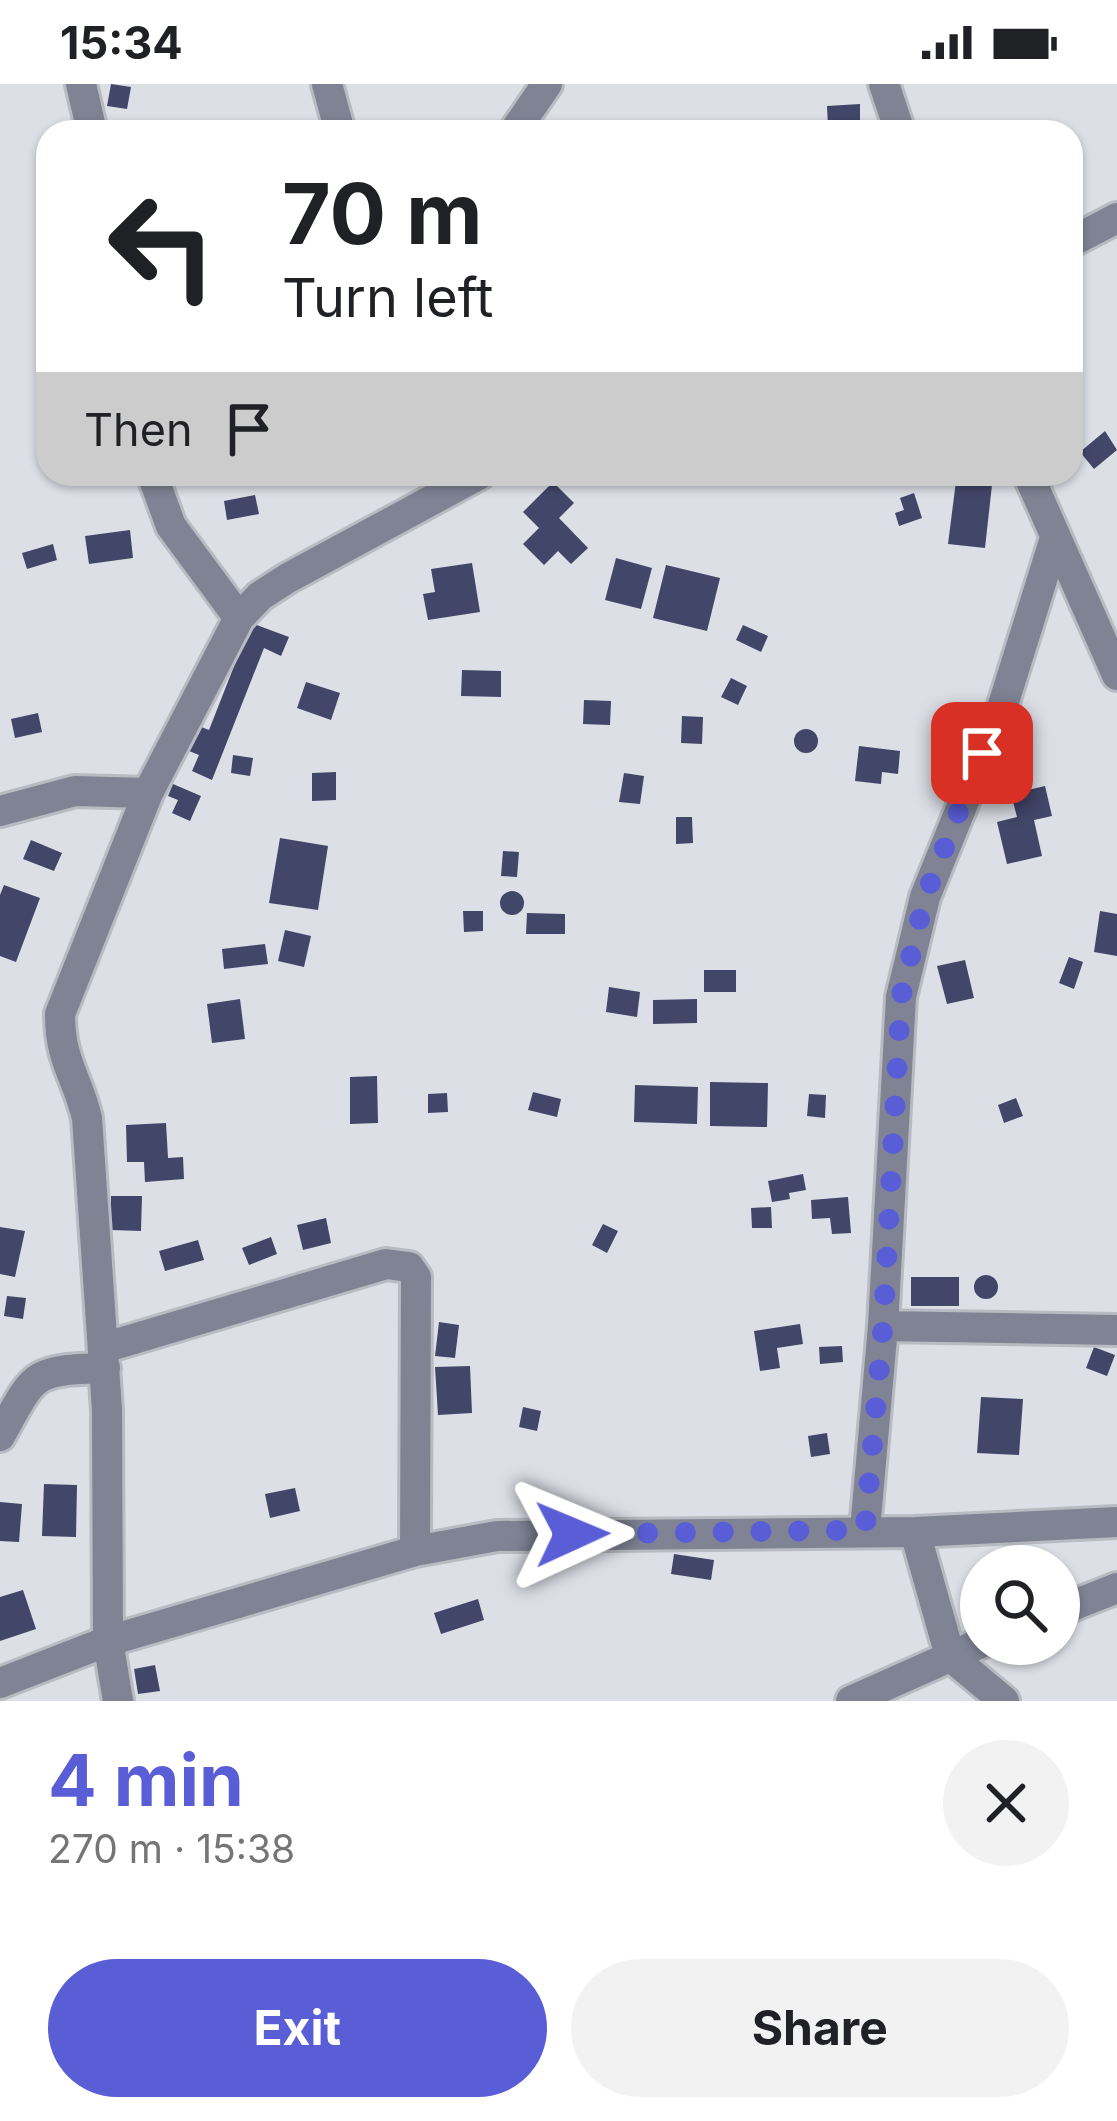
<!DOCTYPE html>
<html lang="en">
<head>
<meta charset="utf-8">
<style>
	:root { --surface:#fff; --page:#f2f2f2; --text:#202124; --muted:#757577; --accent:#5a5ed6 }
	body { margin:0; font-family:Inter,sans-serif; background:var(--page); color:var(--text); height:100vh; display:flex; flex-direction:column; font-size:45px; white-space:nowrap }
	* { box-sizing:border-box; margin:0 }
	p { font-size:39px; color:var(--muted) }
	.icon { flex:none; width:66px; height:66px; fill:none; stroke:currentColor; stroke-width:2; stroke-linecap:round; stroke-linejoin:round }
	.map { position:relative; height:1617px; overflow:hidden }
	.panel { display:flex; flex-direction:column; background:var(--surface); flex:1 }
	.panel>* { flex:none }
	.banner { position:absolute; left:36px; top:36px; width:1047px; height:366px; border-radius:36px; box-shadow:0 3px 9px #0004; background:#fff; color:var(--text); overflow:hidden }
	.fabs { position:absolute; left:960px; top:1461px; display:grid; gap:24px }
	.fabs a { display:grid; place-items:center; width:120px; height:120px; border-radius:50%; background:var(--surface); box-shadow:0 3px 9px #0004; font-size:60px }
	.pin { position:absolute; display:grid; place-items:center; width:102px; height:102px; color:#fff; margin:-51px; border-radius:24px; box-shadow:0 6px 18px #0006 }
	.me { position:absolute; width:132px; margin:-66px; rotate:89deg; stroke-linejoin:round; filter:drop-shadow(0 0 9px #0008) }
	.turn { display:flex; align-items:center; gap:42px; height:252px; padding:0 48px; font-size:54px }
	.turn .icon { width:156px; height:156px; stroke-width:2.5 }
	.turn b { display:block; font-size:84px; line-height:102px }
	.then { display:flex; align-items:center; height:114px; padding:0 48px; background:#0003; gap:24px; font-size:45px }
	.round { display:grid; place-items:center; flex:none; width:126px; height:126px; border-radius:63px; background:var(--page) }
	.head { display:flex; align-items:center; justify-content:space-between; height:204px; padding:0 48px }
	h1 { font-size:72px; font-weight:700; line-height:90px; color:var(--accent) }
	.cta { display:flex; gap:24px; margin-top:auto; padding:24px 48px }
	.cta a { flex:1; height:138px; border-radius:72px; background:var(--accent); color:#fff; font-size:48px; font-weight:700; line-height:138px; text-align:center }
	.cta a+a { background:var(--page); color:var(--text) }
	.status { display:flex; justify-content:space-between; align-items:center; height:84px; padding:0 60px; background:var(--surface); direction:ltr }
	.status svg { height:33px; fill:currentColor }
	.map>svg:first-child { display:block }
	.building { fill:#424668 }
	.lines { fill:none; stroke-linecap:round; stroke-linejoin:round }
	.minor-casing { stroke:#b9bbc2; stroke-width:36 }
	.minor { stroke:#808394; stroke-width:30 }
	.route { stroke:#5a5ed6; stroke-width:21; stroke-dasharray:0 37.8 }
</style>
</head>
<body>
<div class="status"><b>15:34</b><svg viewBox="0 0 49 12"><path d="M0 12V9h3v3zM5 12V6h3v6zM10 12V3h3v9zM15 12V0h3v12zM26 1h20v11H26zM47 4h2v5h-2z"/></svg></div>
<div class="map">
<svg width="1117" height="1617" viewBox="0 0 1117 1617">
	<rect width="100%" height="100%" fill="#dddfe7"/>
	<!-- building -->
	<path class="building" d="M 111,0 L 131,3 L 127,25 L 107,22 Z
		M 860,20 L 860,43 L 828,44 L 827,22 Z
		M 1105,347 L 1117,366 L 1094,385 L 1080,368 Z
		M 956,397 L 992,401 L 985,464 L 948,460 Z
		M 553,398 L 574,419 L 559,434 L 588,464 L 571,480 L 558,467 L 544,481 L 523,460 L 539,444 L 523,428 Z
		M 914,409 L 922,434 L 899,442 L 895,429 L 904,426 L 900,414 Z
		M 255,411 L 259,430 L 227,436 L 224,417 Z
		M 130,446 L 133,474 L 89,480 L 85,452 Z
		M 53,460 L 57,476 L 27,485 L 22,469 Z
		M 616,474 L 652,484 L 641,525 L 605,516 Z
		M 472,479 L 480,528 L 428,536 L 423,510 L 435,508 L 431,485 Z
		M 666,481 L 720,494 L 707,547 L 653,534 Z
		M 251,539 L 289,553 L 281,572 L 264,564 L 212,696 L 192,687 L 199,671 L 189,667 L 199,642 L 209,646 Z
		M 743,541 L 768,552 L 761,568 L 736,556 Z
		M 462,586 L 501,587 L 501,613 L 461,612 Z
		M 731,594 L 747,602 L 738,621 L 721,613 Z
		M 306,598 L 340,609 L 331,636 L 297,624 Z
		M 584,616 L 611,617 L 610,641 L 583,640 Z
		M 38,629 L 42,648 L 15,654 L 11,635 Z
		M 682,632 L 703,633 L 702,660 L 681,659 Z
		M794 657a12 12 0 1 1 24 0a12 12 0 1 1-24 0Z
		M 859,662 L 900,667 L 898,690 L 882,688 L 881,700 L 855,697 Z
		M 233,671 L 253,674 L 250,692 L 231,689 Z
		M 336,688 L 336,716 L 312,717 L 312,689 Z
		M 624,689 L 644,692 L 640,720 L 619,718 Z
		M 173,700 L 201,712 L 190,737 L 172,729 L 178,716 L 168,712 Z
		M 1045,702 L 1052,732 L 1034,736 L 1042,772 L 1007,780 L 997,738 L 1017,733 L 1011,710 Z
		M 676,733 L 692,733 L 693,759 L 676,760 Z
		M 280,754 L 328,762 L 318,826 L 269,819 Z
		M 31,756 L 62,769 L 54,787 L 23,775 Z
		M 503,767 L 519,768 L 517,793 L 501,792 Z
		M 4,801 L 40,814 L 16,878 L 0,872 L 0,811 Z
		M500 819a12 12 0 1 1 24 0a12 12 0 1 1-24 0Z
		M 463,827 L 483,827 L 483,847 L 464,848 Z
		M 1100,827 L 1117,830 L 1117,872 L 1094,868 Z
		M 527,829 L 565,830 L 565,850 L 526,850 Z
		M 285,846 L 311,852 L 304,883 L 278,877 Z
		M 265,860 L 268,880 L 224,885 L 222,865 Z
		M 1069,873 L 1083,878 L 1074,905 L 1059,899 Z
		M 965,876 L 974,914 L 947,920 L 937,882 Z
		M 704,886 L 736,886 L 736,908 L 704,908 Z
		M 609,903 L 640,908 L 637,933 L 606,928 Z
		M 240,915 L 245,955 L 212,959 L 207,920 Z
		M 697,915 L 697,939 L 653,940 L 653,916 Z
		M 377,992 L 378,1039 L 350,1040 L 350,993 Z
		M 710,998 L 768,999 L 767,1043 L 710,1042 Z
		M 635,1001 L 698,1003 L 697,1040 L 634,1038 Z
		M 533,1008 L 561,1015 L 557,1033 L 528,1026 Z
		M 447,1009 L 448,1028 L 428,1029 L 428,1010 Z
		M 809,1010 L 826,1011 L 825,1034 L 807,1032 Z
		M 1016,1014 L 1023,1032 L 1004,1039 L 998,1021 Z
		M 166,1039 L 168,1074 L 183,1073 L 184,1095 L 145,1098 L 144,1078 L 127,1078 L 126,1041 Z
		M 803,1090 L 806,1106 L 789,1109 L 790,1115 L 772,1118 L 768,1097 Z
		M 111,1112 L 142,1112 L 141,1147 L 111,1146 Z
		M 848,1113 L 851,1149 L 832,1150 L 830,1134 L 812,1135 L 811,1116 Z
		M 771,1123 L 772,1144 L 752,1144 L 751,1124 Z
		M 326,1134 L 331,1159 L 303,1166 L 297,1141 Z
		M 603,1140 L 618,1147 L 607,1169 L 592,1161 Z
		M 0,1143 L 25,1147 L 15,1193 L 0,1190 Z
		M 271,1153 L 277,1170 L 249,1181 L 242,1164 Z
		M 198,1156 L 204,1176 L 165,1187 L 159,1167 Z
		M974 1203a12 12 0 1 1 24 0a12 12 0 1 1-24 0Z
		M 911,1193 L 959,1193 L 959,1222 L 911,1222 Z
		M 7,1212 L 26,1214 L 23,1235 L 4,1232 Z
		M 439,1238 L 459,1241 L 455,1274 L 435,1272 Z
		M 800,1240 L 803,1260 L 777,1264 L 780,1284 L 760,1287 L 754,1247 Z
		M 842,1262 L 843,1278 L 820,1280 L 819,1263 Z
		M 1094,1263 L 1115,1271 L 1107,1292 L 1086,1284 Z
		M 470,1282 L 472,1329 L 438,1331 L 435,1283 Z
		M 981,1313 L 1023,1315 L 1019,1371 L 977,1369 Z
		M 523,1323 L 541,1327 L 537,1347 L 519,1343 Z
		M 827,1349 L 830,1370 L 811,1373 L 808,1352 Z
		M 44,1400 L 77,1401 L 76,1453 L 42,1452 Z
		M 295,1404 L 300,1427 L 270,1434 L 265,1410 Z
		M 0,1418 L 22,1420 L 19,1458 L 0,1457 Z
		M 674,1470 L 714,1476 L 711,1496 L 671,1490 Z
		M 23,1506 L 36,1545 L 0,1557 L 0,1513 Z
		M 478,1515 L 484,1536 L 441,1550 L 434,1529 Z
		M 155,1581 L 160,1607 L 138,1610 L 134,1585 Z"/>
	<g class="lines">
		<defs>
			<path id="minor" d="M 81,0 L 92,48
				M 327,0 L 340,48
				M 884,0 L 900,48
				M 514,48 L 547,0
				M 1071,158 L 1117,134
				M 152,390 L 171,442 L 239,534
				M 1028,390 L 1117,591
				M 0,727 L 75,707 L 148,709
				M 883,1242 L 1117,1246
				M 103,1264 L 386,1180 L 409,1183 L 416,1193 L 415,1467
				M 0,1352 C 35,1289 31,1286 105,1284
				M 865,1446 L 883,1242 L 901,913 L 925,813 L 1003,621 L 1055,454
				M 915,1448 L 950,1572 L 1004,1617
				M 1059,1527 L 1117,1504
				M 0,1599 L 108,1557 L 415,1467 L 497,1452 L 915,1448 L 1117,1438
				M 118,1617 L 108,1557 L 107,1326 L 87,1034 C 77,992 60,978 60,930 L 148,709 L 239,534 L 260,512 L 288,494 L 480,390
				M 851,1617 L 981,1559"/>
		</defs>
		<!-- minor casing -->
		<use href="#minor" class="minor-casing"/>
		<!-- minor -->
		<use href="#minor" class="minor"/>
	</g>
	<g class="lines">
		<!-- route -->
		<path class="route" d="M 572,1450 L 865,1446 L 883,1242 L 901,913 L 925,813 L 982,669"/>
	</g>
</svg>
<div class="fabs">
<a><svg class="icon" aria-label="search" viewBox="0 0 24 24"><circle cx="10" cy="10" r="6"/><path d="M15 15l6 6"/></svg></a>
</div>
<div class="pin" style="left:982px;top:669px;background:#d93025"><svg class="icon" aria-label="arrive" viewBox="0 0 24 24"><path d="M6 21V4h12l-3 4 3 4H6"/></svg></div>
<svg class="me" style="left:572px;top:1450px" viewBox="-20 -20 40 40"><path d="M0-17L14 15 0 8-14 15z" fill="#5a5ed6" stroke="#fff" stroke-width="4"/></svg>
<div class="banner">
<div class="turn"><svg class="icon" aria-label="left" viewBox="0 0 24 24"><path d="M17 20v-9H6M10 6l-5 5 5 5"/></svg><div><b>70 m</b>Turn left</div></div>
<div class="then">Then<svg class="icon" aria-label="arrive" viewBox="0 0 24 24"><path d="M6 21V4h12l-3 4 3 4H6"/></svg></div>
</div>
</div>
<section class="panel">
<div class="head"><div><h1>4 min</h1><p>270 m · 15:38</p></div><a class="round"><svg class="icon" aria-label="close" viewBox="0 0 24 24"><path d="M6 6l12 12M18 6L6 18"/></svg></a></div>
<div class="cta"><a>Exit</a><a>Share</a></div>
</section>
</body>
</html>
